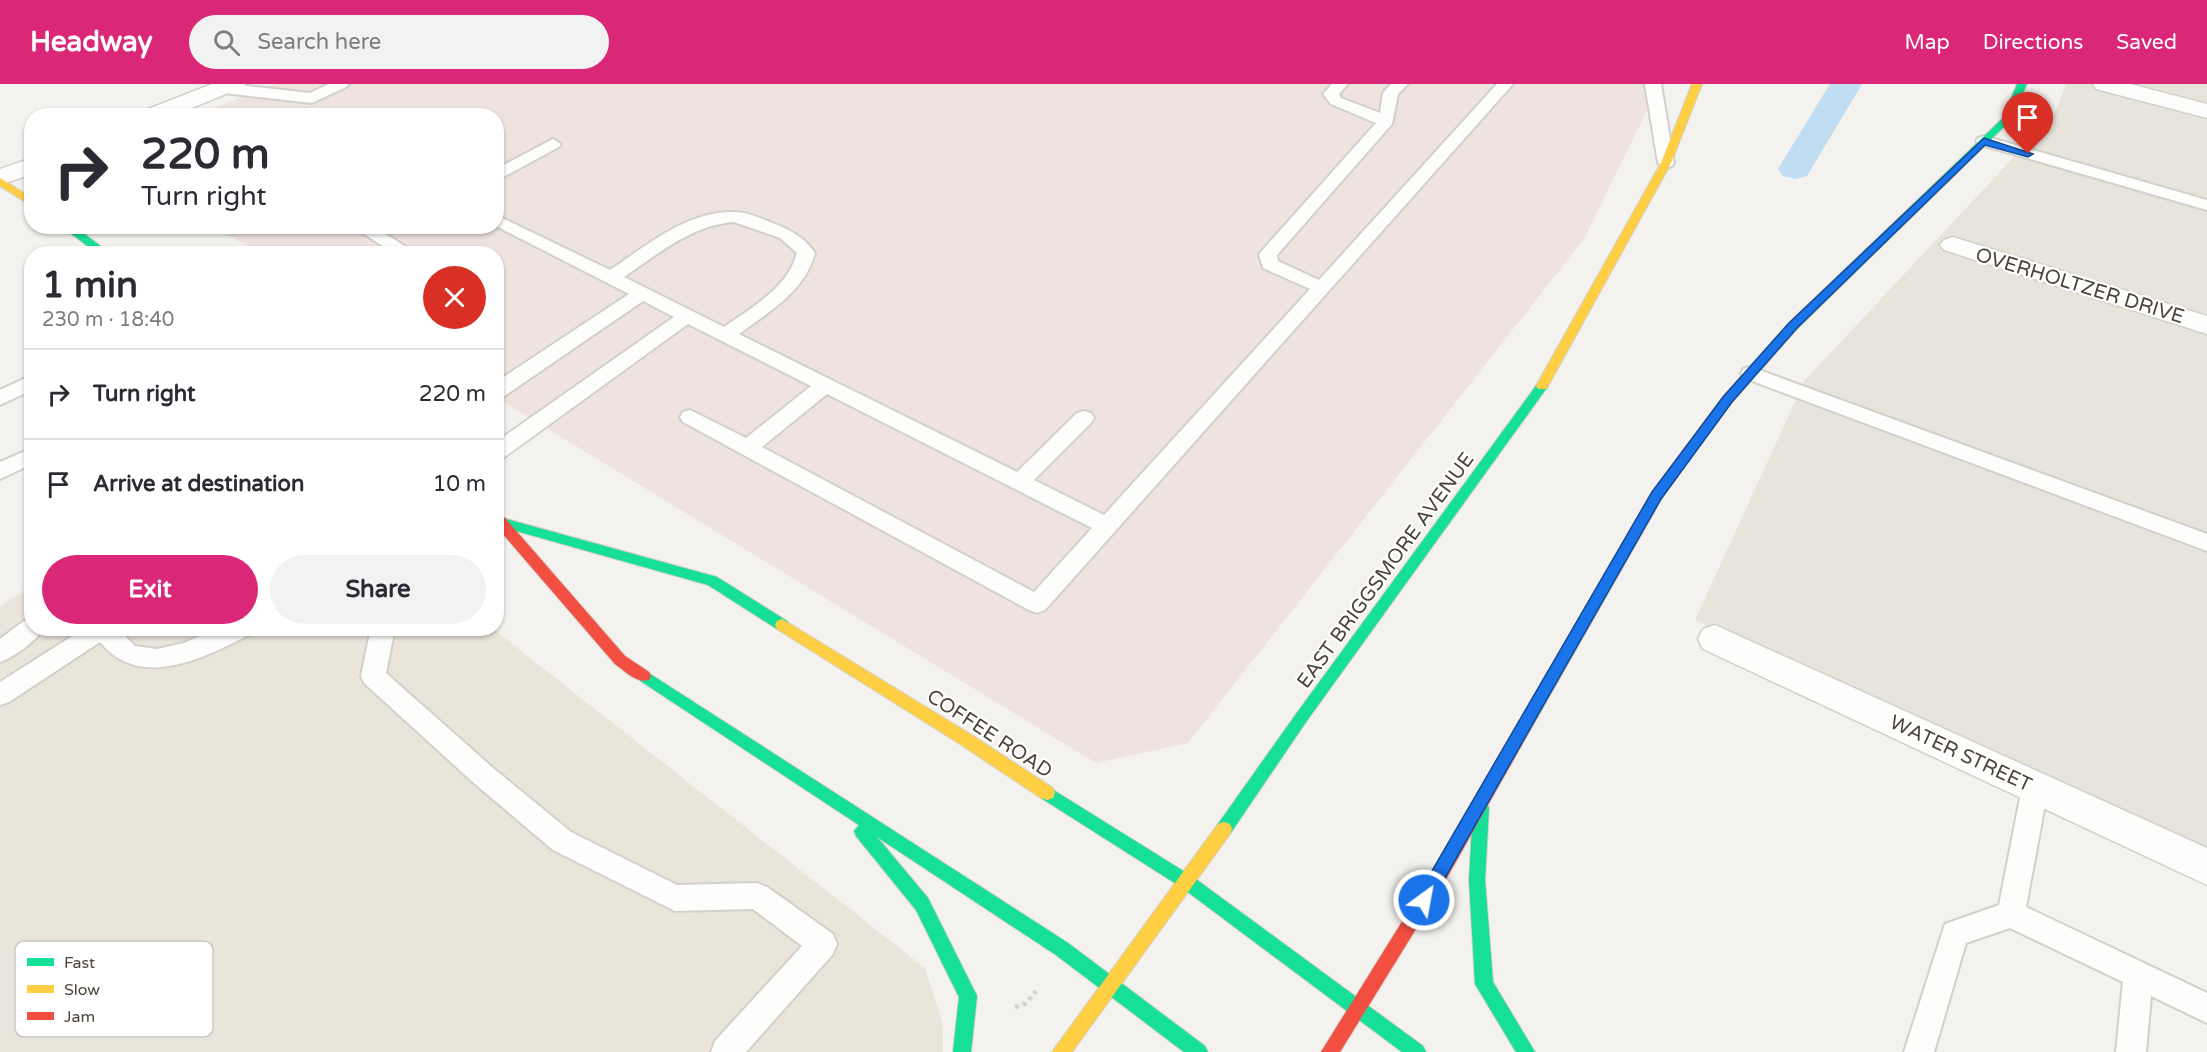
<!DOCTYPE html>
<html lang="en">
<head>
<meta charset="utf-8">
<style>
	:root { --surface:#fff; --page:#f2f2f3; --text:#2b2b33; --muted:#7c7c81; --line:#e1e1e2; --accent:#db2777 }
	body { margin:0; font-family:"Varela Round",sans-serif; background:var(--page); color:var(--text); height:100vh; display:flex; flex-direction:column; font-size:22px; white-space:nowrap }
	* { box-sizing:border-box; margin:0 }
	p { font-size:20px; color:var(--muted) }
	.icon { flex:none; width:33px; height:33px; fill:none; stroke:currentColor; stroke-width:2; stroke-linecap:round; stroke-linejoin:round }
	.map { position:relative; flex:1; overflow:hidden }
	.panel { position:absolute; left:24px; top:162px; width:480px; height:390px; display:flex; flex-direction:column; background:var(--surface); border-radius:24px; box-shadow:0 2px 4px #0004 }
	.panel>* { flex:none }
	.hud { position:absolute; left:24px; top:24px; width:480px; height:126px; border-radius:24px; box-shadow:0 2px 4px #0004; background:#fff; color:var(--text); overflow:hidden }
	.pin { position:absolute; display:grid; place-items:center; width:51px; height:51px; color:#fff; margin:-62px -26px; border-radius:50% 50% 50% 0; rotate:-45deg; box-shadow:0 0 6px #0007 }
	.pin .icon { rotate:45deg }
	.me { position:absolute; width:66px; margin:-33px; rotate:32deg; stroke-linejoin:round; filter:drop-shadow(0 0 4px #0008) }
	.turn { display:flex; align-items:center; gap:21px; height:126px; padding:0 18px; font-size:27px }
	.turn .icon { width:78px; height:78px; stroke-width:2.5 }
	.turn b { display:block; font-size:42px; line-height:51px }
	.round { display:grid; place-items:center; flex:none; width:63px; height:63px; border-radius:32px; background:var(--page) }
	.headline { display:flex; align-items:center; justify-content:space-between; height:102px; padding:0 18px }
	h1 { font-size:36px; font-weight:700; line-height:45px }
	.action { display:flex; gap:12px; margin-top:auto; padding:12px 18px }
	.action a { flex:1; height:69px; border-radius:36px; background:var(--accent); color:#fff; font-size:24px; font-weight:700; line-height:69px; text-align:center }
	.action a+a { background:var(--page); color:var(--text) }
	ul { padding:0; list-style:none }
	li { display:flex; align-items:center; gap:18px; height:90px; padding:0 18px; border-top:2px solid var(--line) }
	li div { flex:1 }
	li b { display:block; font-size:22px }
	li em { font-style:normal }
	header { display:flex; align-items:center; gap:36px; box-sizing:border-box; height:84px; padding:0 30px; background:var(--accent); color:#fff }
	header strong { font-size:28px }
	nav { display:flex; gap:33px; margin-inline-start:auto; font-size:21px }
	.search { width:420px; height:54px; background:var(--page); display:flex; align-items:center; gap:15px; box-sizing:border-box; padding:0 21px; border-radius:33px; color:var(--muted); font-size:22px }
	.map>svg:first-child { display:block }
	.residential { fill:#e7e4dc }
	.education { fill:#eae5da }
	.medical { fill:#eee3df }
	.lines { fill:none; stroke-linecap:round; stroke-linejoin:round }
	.canal { fill:#c0ddf1; fill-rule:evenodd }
	.lane-casing { stroke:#d2d0cb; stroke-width:4 }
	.street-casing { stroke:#d2d0cb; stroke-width:3 }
	.fast-casing { stroke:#d3cfc5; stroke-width:2 }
	.slow-casing { stroke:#d3cfc5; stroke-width:2 }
	.jam-casing { stroke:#d3cfc5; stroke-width:2 }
	.path { stroke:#d3d2cc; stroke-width:4.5; stroke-dasharray:4 4; stroke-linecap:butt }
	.lane { fill:#fdfdfc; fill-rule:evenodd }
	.street { fill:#fdfdfc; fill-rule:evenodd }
	.fast { fill:#16e098; fill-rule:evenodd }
	.slow { fill:#ffcf43; fill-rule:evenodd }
	.jam { fill:#f24e42; fill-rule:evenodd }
	.route { fill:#1a73e8; stroke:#114b97; stroke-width:1.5 }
	.labels { text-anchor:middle; stroke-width:4.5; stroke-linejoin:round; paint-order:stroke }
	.street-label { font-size:20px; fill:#4b4439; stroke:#fff }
	.key { fill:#fff; stroke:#c9c7c4; stroke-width:1.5 }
	.key-label { font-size:16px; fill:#4b4439 }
</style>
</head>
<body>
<header>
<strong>Headway</strong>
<div class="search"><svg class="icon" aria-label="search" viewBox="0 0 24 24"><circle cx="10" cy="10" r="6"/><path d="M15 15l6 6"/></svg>Search here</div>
<nav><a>Map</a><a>Directions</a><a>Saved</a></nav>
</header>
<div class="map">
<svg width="2207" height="968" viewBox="0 0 2207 968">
	<rect width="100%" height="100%" fill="#f4f2ee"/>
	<!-- residential -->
	<path class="residential" d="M 2066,0 L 2207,0 L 2207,778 L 1695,536 L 1805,296 L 2055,29 Z"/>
	<!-- education -->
	<path class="education" d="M 31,502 L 32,544 L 493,545 L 925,884 L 943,941 L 943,968 L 0,968 L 0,522 Z"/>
	<!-- medical -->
	<path class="medical" d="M 275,0 L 1660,0 L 1584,155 L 1188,659 L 1096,679 L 497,314 L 496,170 L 259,169 L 215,143 L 496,142 L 496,32 L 194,32 Z"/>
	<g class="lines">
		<!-- canal -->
		<path class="canal" d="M 1830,0 L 1862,0 L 1807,92 L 1795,95 L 1783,92 L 1778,85 Z"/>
		<defs>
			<path id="lane" d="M 229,0 L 310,9 L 329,0 L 349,0 L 346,3 L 312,19 L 224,9 L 216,4 L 219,1 Z
				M 1332,0 L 1348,0 L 1339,10 L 1341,14 L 1380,29 L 1383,9 L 1391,0 L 1408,0 L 1398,10 L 1392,40 L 1277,171 L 1278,177 L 1319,196 L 1497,0 L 1513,0 L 1045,526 L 1037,529 L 1029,526 L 683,338 L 680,333 L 683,328 L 690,326 L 746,354 L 811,302 L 688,240 L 503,374 L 496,376 L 496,358 L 674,233 L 643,217 L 503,313 L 496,315 L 496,298 L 629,210 L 496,142 L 496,131 L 610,186 C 646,162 688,126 735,128 C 748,128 762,135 775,140 C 792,147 804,153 815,169 C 805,207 769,228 739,250 L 1017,388 L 1077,329 L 1084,327 L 1091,329 L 1094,334 L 1091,339 L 1034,396 L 1104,431 L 1310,205 L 1263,184 L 1259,170 L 1376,39 L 1331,20 L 1323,10 ZM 734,138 L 780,154 L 797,169 C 788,204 752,223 724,243 L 624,193 C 658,170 692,141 734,138 ZM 827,310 L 1092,444 L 1034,508 L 762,363 Z
				M 1645,0 L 1661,0 L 1674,79 L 1672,82 L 1666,84 L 1658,79 Z
				M 1984,52 L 2207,116 L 2207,126 L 1978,60 L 1976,57 L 1978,54 Z
				M 553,55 L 561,60 L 559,63 L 496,97 L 496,85 Z
				M 352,142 L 373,142 L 417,170 L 395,170 Z
				M 1751,283 L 2207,450 L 2207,467 L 1744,294 L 1741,289 L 1744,284 Z
				M 32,291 L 32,306 L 0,321 L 0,306 Z
				M 32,364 L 32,380 L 0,395 L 0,378 Z
				M 32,535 L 32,544 L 43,544 C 36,558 14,573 0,578 L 0,555 L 24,537 Z
				M 85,544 L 117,544 L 135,562 L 157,565 L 184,559 L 218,544 L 252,544 L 249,551 C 204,574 140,607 100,558 L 9,618 L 0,621 L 0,598 Z
				M 371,544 L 395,544 L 386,589 L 493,684 L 571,748 L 677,801 L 757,799 L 767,803 L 833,850 L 837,860 L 833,870 L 746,968 L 711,968 L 715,957 L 802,862 L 753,825 L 675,827 L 553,766 L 475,700 L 364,599 L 361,592 Z
				M 2035,693 L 2044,696 L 2048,704 L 2026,823 L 2207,909 L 2207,939 L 2151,912 L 2146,968 L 2116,968 L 2123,898 L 2010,844 L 1966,859 L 1934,968 L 1904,968 L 1945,840 L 1999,821 L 2022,704 L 2026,696 Z"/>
			<path id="street" d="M 212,0 L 246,0 C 243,4 182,28 173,31 C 163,34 150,32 140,32 L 143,27 Z
				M 2093,0 L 2130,0 L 2207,20 L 2207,34 L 2096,5 Z
				M 32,74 L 32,90 L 0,101 L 0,85 Z
				M 1953,153 L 2207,232 L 2207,250 L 1944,166 L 1940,161 L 1944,156 Z
				M 1715,541 L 2207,764 L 2207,801 L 1703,565 L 1698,555 L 1703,545 Z"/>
			<path id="fast" d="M 2017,0 L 2027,0 L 2010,37 L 1797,245 L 1731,319 L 1676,394 L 1668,394 L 1666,391 L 1668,388 L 1723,313 L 1789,239 L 2003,34 Z
				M 61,142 L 74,142 L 111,170 L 98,170 Z
				M 1542,298 L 1546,299 L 1548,302 L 1546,305 L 1306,638 L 1230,750 L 1224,752 L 1218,750 L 1216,745 L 1218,740 L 1296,630 L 1538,299 Z
				M 503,434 L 717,493 L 787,537 L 789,541 L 787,545 L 777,545 L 708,501 L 498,442 L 496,439 Z
				M 644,586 L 1068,859 L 1205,962 L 1208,968 L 1184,968 L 1056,871 L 877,753 L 928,814 L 977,912 L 971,968 L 953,968 L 959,913 L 916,826 L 856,752 L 854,747 L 859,741 L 639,596 L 637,592 L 639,588 Z
				M 1047,702 L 1193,793 L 1423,962 L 1426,968 L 1402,968 L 1181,803 L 1041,714 L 1039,709 L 1041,704 Z
				M 1481,717 L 1487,719 L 1489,724 L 1485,796 L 1493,898 L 1535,968 L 1516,968 L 1475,900 L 1469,796 L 1473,724 L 1475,719 Z"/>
			<path id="slow" d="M 1692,0 L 1702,0 L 1671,79 L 1548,302 L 1546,305 L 1538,305 L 1536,302 L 1661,79 Z
				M 0,94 L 32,114 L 32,122 L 0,102 Z
				M 1672,386 L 1678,391 L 1662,414 L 1537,634 L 1532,636 L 1527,634 L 1525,630 L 1527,626 L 1652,408 L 1668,388 Z
				M 782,535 L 970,650 L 1053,704 L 1055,709 L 1053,714 L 1047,716 L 1041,714 L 960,660 L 777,545 L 775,541 L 777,537 Z
				M 1224,738 L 1230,740 L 1232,745 L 1230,750 L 1072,968 L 1052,968 L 1218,740 Z"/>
			<path id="jam" d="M 500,432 L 505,434 L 625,572 L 649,588 L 651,592 L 649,596 C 637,600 625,587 615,580 L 496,442 L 496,433 Z
				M 1532,624 L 1537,626 L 1539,630 L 1537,634 L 1440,806 L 1340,968 L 1321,968 L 1428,796 L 1527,626 Z"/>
		</defs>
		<!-- lane casing -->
		<use href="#lane" class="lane-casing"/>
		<!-- street casing -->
		<use href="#street" class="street-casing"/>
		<!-- fast casing -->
		<use href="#fast" class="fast-casing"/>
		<!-- slow casing -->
		<use href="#slow" class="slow-casing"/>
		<!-- jam casing -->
		<use href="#jam" class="jam-casing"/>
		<!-- path -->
		<path class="path" d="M 1015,923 L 1025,920 L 1036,907"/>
		<!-- lane -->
		<use href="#lane" class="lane"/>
		<!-- street -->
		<use href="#street" class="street"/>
		<!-- fast -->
		<use href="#fast" class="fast"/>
		<!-- slow -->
		<use href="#slow" class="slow"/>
		<!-- jam -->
		<use href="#jam" class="jam"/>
	</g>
	<!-- route -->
	<path class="route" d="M 1984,54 L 2033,70 L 2028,73 L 1985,61 L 1797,244 L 1732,318 L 1661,415 L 1429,822 L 1424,824 L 1418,822 L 1415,816 L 1418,811 L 1652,408 L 1723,313 L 1789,239 Z"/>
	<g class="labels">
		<!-- street labels -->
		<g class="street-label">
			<text transform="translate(2080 201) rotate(17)" y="7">OVERHOLTZER DRIVE</text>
			<text transform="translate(1385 486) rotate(-54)" y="7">EAST BRIGGSMORE AVENUE</text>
			<text transform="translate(990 649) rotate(33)" y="7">COFFEE ROAD</text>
			<text transform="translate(1961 669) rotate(25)" y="7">WATER STREET</text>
		</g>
	</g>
	<!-- legend -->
	<rect x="15" y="857" width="198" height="96" rx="9" class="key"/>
	<rect x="27" y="874" width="27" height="8" fill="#16e098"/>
	<rect x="27" y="901" width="27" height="8" fill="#ffcf43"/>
	<rect x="27" y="928" width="27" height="8" fill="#f24e42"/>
	<g class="key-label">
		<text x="64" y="884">Fast</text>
		<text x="64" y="911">Slow</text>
		<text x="64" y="938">Jam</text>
	</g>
</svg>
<div class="pin" style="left:2028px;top:70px;background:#d93025"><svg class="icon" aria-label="arrive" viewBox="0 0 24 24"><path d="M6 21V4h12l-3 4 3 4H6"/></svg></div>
<svg class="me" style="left:1424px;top:816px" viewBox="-20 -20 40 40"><circle r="17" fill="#1a73e8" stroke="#fff" stroke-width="3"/><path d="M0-11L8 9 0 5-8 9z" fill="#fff"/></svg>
<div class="hud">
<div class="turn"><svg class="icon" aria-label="right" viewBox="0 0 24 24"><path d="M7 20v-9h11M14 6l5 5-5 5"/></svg><div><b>220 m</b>Turn right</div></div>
</div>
<section class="panel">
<div class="headline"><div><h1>1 min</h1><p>230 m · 18:40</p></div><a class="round" style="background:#d93025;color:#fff"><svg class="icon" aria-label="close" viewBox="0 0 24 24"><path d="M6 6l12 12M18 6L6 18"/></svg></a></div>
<ul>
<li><svg class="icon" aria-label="right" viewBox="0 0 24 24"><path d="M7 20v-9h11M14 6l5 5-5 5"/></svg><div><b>Turn right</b></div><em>220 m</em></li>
<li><svg class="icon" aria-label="arrive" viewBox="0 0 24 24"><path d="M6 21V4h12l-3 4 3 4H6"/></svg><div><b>Arrive at destination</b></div><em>10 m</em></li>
</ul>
<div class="action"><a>Exit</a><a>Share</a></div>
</section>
</div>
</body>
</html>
